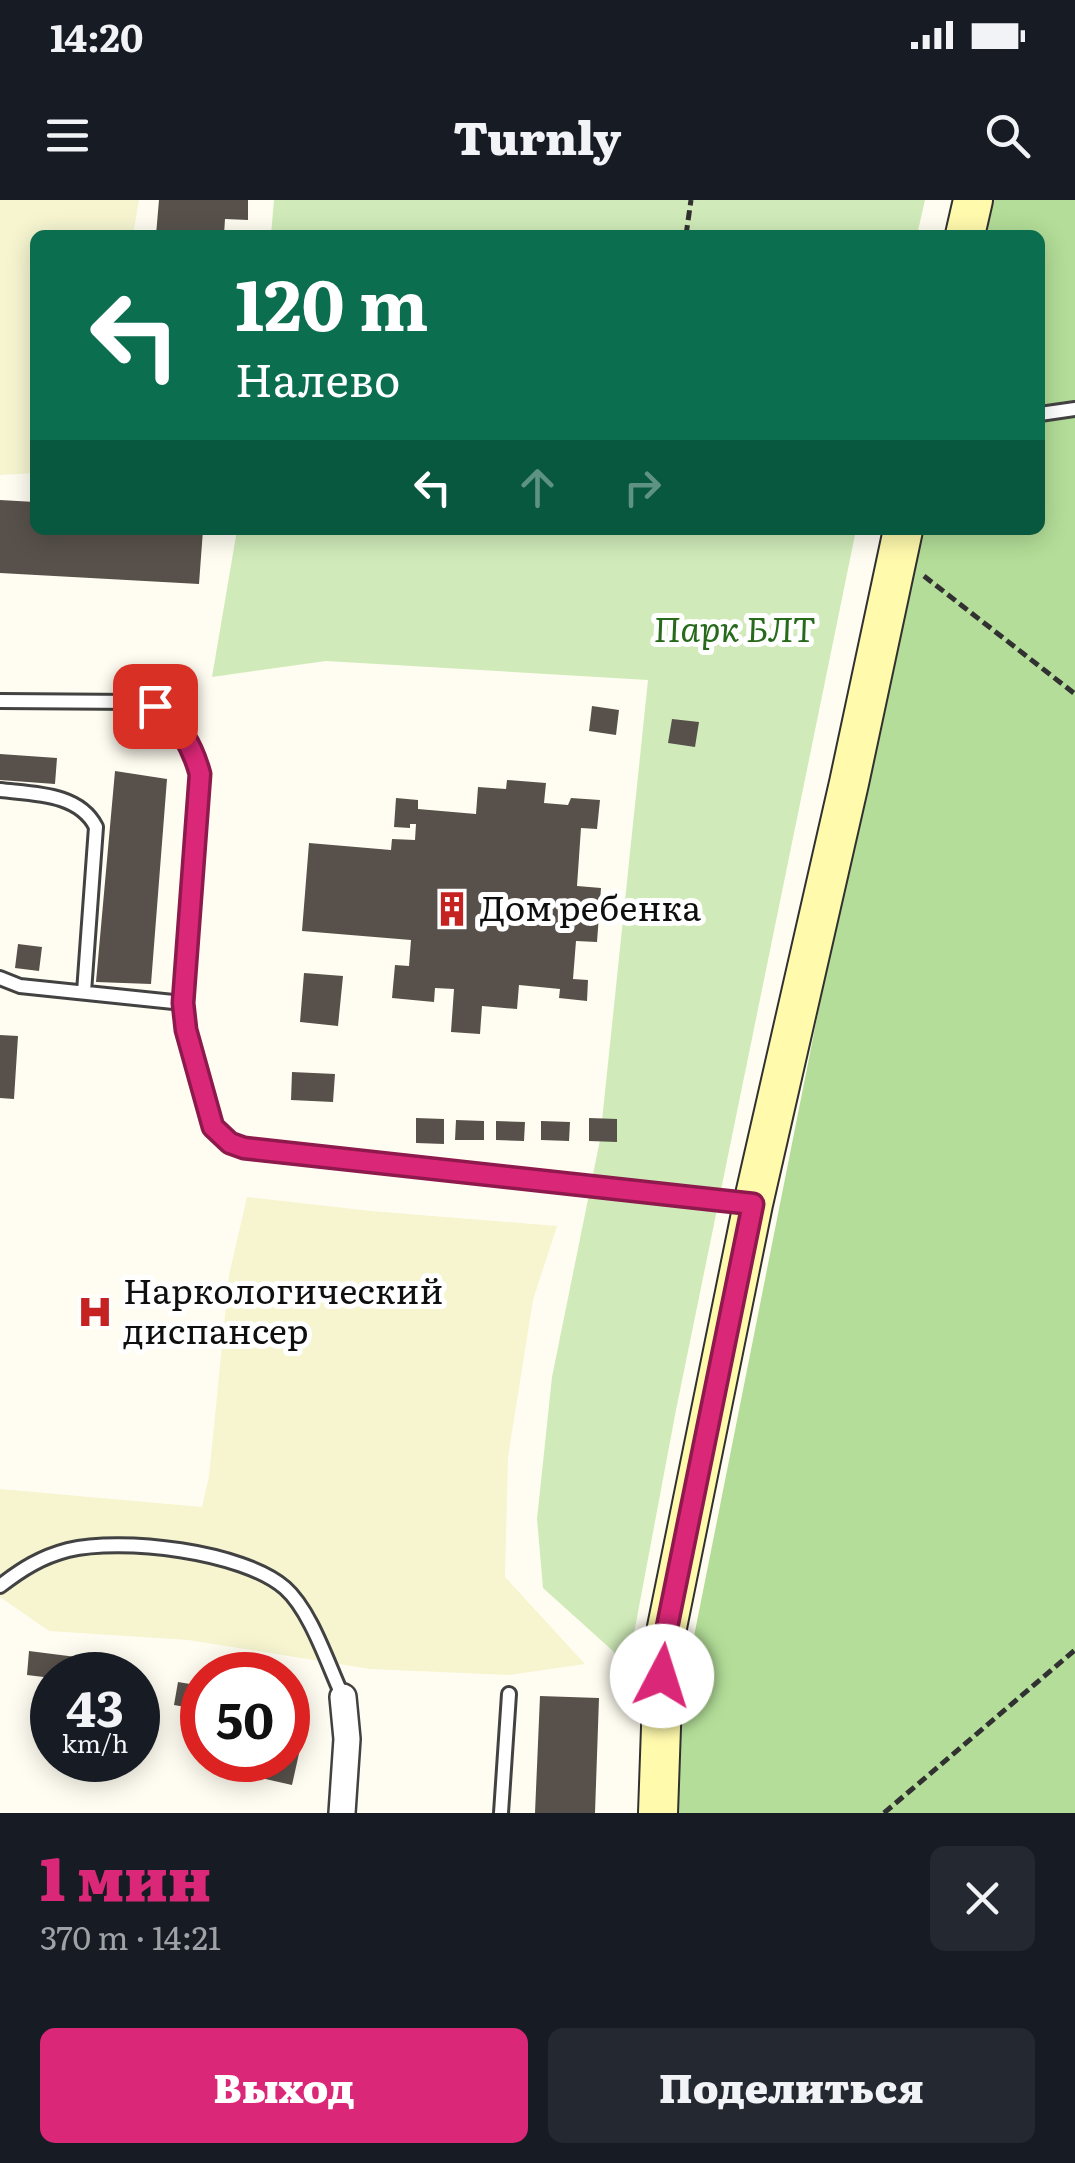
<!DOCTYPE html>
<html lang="ru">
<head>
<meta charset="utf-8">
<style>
	:root { --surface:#171b24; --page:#242831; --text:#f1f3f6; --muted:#9ea1a6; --accent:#db2777 }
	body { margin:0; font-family:Literata,serif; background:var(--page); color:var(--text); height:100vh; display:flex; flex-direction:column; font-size:38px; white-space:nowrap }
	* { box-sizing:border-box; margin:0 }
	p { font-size:32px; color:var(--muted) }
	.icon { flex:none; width:55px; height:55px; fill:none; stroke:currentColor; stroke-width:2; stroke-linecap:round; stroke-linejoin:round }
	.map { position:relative; height:1613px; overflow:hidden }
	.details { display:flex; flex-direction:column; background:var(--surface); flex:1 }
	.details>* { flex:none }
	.banner { position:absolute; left:30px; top:30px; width:1015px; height:305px; border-radius:15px; box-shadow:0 5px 25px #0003; background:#0b6e4f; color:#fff; overflow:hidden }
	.speed { position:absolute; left:30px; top:1452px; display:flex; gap:20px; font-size:50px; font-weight:700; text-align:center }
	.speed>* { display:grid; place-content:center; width:130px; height:130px; border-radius:50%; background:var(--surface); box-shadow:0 5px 25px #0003; line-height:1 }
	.speed small { font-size:25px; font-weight:400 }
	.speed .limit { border:15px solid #d22; background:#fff; color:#111 }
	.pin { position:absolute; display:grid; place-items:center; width:85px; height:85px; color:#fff; margin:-42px; border-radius:20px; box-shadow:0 5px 15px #0006 }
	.me { position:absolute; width:110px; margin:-55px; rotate:5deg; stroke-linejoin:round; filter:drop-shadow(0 0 8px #0008) }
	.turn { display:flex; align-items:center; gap:35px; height:210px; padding:0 40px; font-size:45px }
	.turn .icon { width:130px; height:130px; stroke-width:2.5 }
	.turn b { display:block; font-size:70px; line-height:85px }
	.lanes { display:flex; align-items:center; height:95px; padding:0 40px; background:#0003; justify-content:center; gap:50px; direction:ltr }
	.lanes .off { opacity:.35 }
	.round { display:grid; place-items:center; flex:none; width:105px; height:105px; border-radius:15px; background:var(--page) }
	.summary { display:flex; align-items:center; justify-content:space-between; height:170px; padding:0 40px }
	h1 { font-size:60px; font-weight:800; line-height:75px; color:var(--accent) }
	.cta { display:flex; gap:20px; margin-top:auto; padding:20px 40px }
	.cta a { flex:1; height:115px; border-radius:15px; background:var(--accent); color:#fff; font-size:40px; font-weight:800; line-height:115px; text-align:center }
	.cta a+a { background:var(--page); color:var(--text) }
	.status { display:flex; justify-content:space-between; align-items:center; height:70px; padding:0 50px; background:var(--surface); direction:ltr }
	.status svg { height:28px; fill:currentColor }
	header { display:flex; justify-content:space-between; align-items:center; height:130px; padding:0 40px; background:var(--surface); font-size:45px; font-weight:800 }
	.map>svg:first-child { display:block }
	.farmland { fill:#f6f5d0 }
	.green { fill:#d0ebb9 }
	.forest { fill:#b3dd98 }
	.building { fill:#58514b }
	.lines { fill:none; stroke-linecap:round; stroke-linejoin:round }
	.lane-casing { stroke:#424242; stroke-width:18 }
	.street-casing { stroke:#424242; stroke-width:30 }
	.secondary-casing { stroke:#313131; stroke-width:42 }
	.path { stroke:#313131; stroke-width:5; stroke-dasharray:10 5; stroke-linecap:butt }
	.lane { stroke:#fff; stroke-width:12 }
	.street { stroke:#fff; stroke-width:25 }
	.secondary { stroke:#fffaac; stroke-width:38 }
	.route-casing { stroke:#8e194d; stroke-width:25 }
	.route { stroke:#db2777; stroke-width:18 }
	.labels { text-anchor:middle; stroke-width:10; stroke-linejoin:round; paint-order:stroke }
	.park-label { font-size:35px; font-style:italic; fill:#286a1c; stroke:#fff }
	.poi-label { font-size:35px; fill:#0f0f0f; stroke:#fff; text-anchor:start }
</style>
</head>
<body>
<div class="status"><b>14:20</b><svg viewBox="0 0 49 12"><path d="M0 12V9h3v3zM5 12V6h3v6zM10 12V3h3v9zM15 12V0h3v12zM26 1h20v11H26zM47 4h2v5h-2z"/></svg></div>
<header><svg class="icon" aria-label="menu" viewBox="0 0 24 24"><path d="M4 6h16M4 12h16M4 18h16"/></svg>Turnly<svg class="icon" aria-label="search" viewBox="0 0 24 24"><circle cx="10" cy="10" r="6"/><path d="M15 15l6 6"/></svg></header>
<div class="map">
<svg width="1075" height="1613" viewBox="0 0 1075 1613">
	<rect width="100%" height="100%" fill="#fffdf1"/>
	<!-- farmland -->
	<path class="farmland" d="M 0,0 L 139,0 L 133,35 L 35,35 L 35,273 L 0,275 Z
		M 247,997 L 371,1011 L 557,1026 L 533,1100 L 508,1257 L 505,1377 L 585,1464 L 509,1475 L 370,1469 L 188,1440 L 49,1431 L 0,1397 L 0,1289 L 202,1307 L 209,1276 L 229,1075 Z"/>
	<!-- green -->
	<path class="green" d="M 274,0 L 925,0 L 917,35 L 271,35 Z
		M 237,330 L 856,330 L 676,1210 L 626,1476 L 613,1451 L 543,1388 L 537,1319 L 552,1177 L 600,940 L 648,480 L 326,461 L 212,477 Z"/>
	<!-- forest -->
	<path class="forest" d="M 992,0 L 1075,0 L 1075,1613 L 675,1613 L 675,1532 L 914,330 L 1040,330 L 1040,35 L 984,35 Z"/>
	<!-- building -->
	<path class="building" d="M 159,0 L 248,0 L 248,20 L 225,19 L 224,35 L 156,35 Z
		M 0,300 L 35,302 L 35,330 L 203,330 L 199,384 L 0,373 Z
		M 592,506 L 619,510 L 616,535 L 589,531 Z
		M 672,519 L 699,522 L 695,547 L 668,543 Z
		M 0,554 L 57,558 L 55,584 L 0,580 Z
		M 115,571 L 167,579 L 151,784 L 96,782 Z
		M 507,580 L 546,583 L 544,603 L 568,605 L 571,598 L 600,600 L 597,629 L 581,628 L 577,686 L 601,688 L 597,742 L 576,741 L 573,779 L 588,780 L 587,801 L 559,798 L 560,789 L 519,785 L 517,809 L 482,806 L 480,834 L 451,832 L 454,789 L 435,788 L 434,802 L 392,798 L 395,765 L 409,766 L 411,740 L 302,731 L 309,643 L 391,650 L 392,639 L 415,640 L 416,624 L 410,624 L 410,628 L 394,627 L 396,598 L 418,600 L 418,609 L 476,614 L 478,587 L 506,589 Z
		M 18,744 L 42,747 L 39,771 L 15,768 Z
		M 304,773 L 343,776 L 338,826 L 300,822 Z
		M 0,835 L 18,836 L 14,899 L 0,898 Z
		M 292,872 L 335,874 L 333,902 L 291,900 Z
		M 416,918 L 444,919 L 444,944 L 416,943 Z
		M 589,918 L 617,919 L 617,942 L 589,941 Z
		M 456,920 L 484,921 L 484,940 L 455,940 Z
		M 496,921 L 525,922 L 524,941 L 496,940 Z
		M 541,921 L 570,922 L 569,941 L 541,940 Z
		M 29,1451 L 84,1458 L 82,1475 L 52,1475 L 52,1478 L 27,1475 Z
		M 178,1482 L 202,1486 L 202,1510 L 174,1505 Z
		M 540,1496 L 599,1498 L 595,1613 L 535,1613 Z
		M 288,1536 L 302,1540 L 292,1585 L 261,1578 L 265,1560 L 288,1560 Z"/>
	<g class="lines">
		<defs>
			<path id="lane" d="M 1040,214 L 1075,209
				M 0,501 L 138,502 C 174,509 191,540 200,573 L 183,803 L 186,830 L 213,927 L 230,943 L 244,947 L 748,1004
				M 0,590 C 34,594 79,593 96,627 L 84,792
				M 0,778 L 20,786 L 183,803
				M 0,1386 C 22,1369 41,1357 68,1350 C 122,1337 242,1351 285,1388 C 311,1411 328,1465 343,1497
				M 501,1613 L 509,1494"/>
			<path id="street" d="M 342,1613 L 347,1539 L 343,1497"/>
			<path id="secondary" d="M 965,35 L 973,0
				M 658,1613 L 664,1442 L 753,1004 L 849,583 L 903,330"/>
		</defs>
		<!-- lane casing -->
		<use href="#lane" class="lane-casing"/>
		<!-- street casing -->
		<use href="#street" class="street-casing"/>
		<!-- secondary casing -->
		<use href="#secondary" class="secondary-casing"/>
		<!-- path -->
		<path class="path" d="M 686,35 L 691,0
			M 924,376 L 1075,494
			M 884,1613 L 1075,1450"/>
		<!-- lane -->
		<use href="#lane" class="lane"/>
		<!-- street -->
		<use href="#street" class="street"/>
		<!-- secondary -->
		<use href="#secondary" class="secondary"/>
	</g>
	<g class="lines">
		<defs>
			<path id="route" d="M 155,506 C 179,523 192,545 200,574 L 183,803 L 186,830 L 213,927 L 230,943 L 244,948 L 753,1004 L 664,1442 L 662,1476"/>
		</defs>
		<!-- route casing -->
		<use href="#route" class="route-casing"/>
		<!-- route -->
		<use href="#route" class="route"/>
	</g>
	<!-- icons -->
	<defs>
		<symbol id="building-bare" viewBox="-9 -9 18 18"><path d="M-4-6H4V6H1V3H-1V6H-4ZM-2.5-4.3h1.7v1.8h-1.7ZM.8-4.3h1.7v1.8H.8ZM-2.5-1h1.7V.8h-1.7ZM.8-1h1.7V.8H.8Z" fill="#c52322" stroke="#fff" stroke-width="2.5" paint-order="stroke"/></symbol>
		<symbol id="hospital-bare" viewBox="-9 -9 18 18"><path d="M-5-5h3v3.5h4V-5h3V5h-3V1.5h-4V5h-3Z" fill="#c52322" stroke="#fff" stroke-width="2.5" paint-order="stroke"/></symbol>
	</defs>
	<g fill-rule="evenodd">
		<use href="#building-bare" x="427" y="684" width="50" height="50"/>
		<use href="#hospital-bare" x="70" y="1087" width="50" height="50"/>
	</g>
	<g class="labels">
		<!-- park labels -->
		<g class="park-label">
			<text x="734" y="442">Парк БЛТ</text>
		</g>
		<!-- poi labels -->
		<g class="poi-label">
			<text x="480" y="721">Дом ребенка</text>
			<text x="123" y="1104">Наркологический<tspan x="123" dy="40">диспансер</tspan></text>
		</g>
	</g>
</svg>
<div class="speed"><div>43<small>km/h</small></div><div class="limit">50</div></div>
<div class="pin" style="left:155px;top:506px;background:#d93025"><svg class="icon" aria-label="arrive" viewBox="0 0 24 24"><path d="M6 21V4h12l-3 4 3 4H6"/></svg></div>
<svg class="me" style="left:662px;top:1476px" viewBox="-20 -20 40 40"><circle r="19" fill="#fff"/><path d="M0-13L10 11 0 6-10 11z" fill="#db2777"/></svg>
<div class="banner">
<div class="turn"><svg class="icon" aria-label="left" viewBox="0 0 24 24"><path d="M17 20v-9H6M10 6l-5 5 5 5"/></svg><div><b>120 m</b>Налево</div></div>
<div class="lanes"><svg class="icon" aria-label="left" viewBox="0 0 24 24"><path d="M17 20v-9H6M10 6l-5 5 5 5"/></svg><svg class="icon off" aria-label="ahead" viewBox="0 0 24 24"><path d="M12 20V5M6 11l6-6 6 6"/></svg><svg class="icon off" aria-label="right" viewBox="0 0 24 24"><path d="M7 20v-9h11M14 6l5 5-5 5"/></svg></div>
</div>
</div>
<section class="details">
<div class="summary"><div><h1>1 мин</h1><p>370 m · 14:21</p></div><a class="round"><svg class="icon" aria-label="close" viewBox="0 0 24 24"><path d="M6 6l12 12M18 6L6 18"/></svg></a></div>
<div class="cta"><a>Выход</a><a>Поделиться</a></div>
</section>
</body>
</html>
